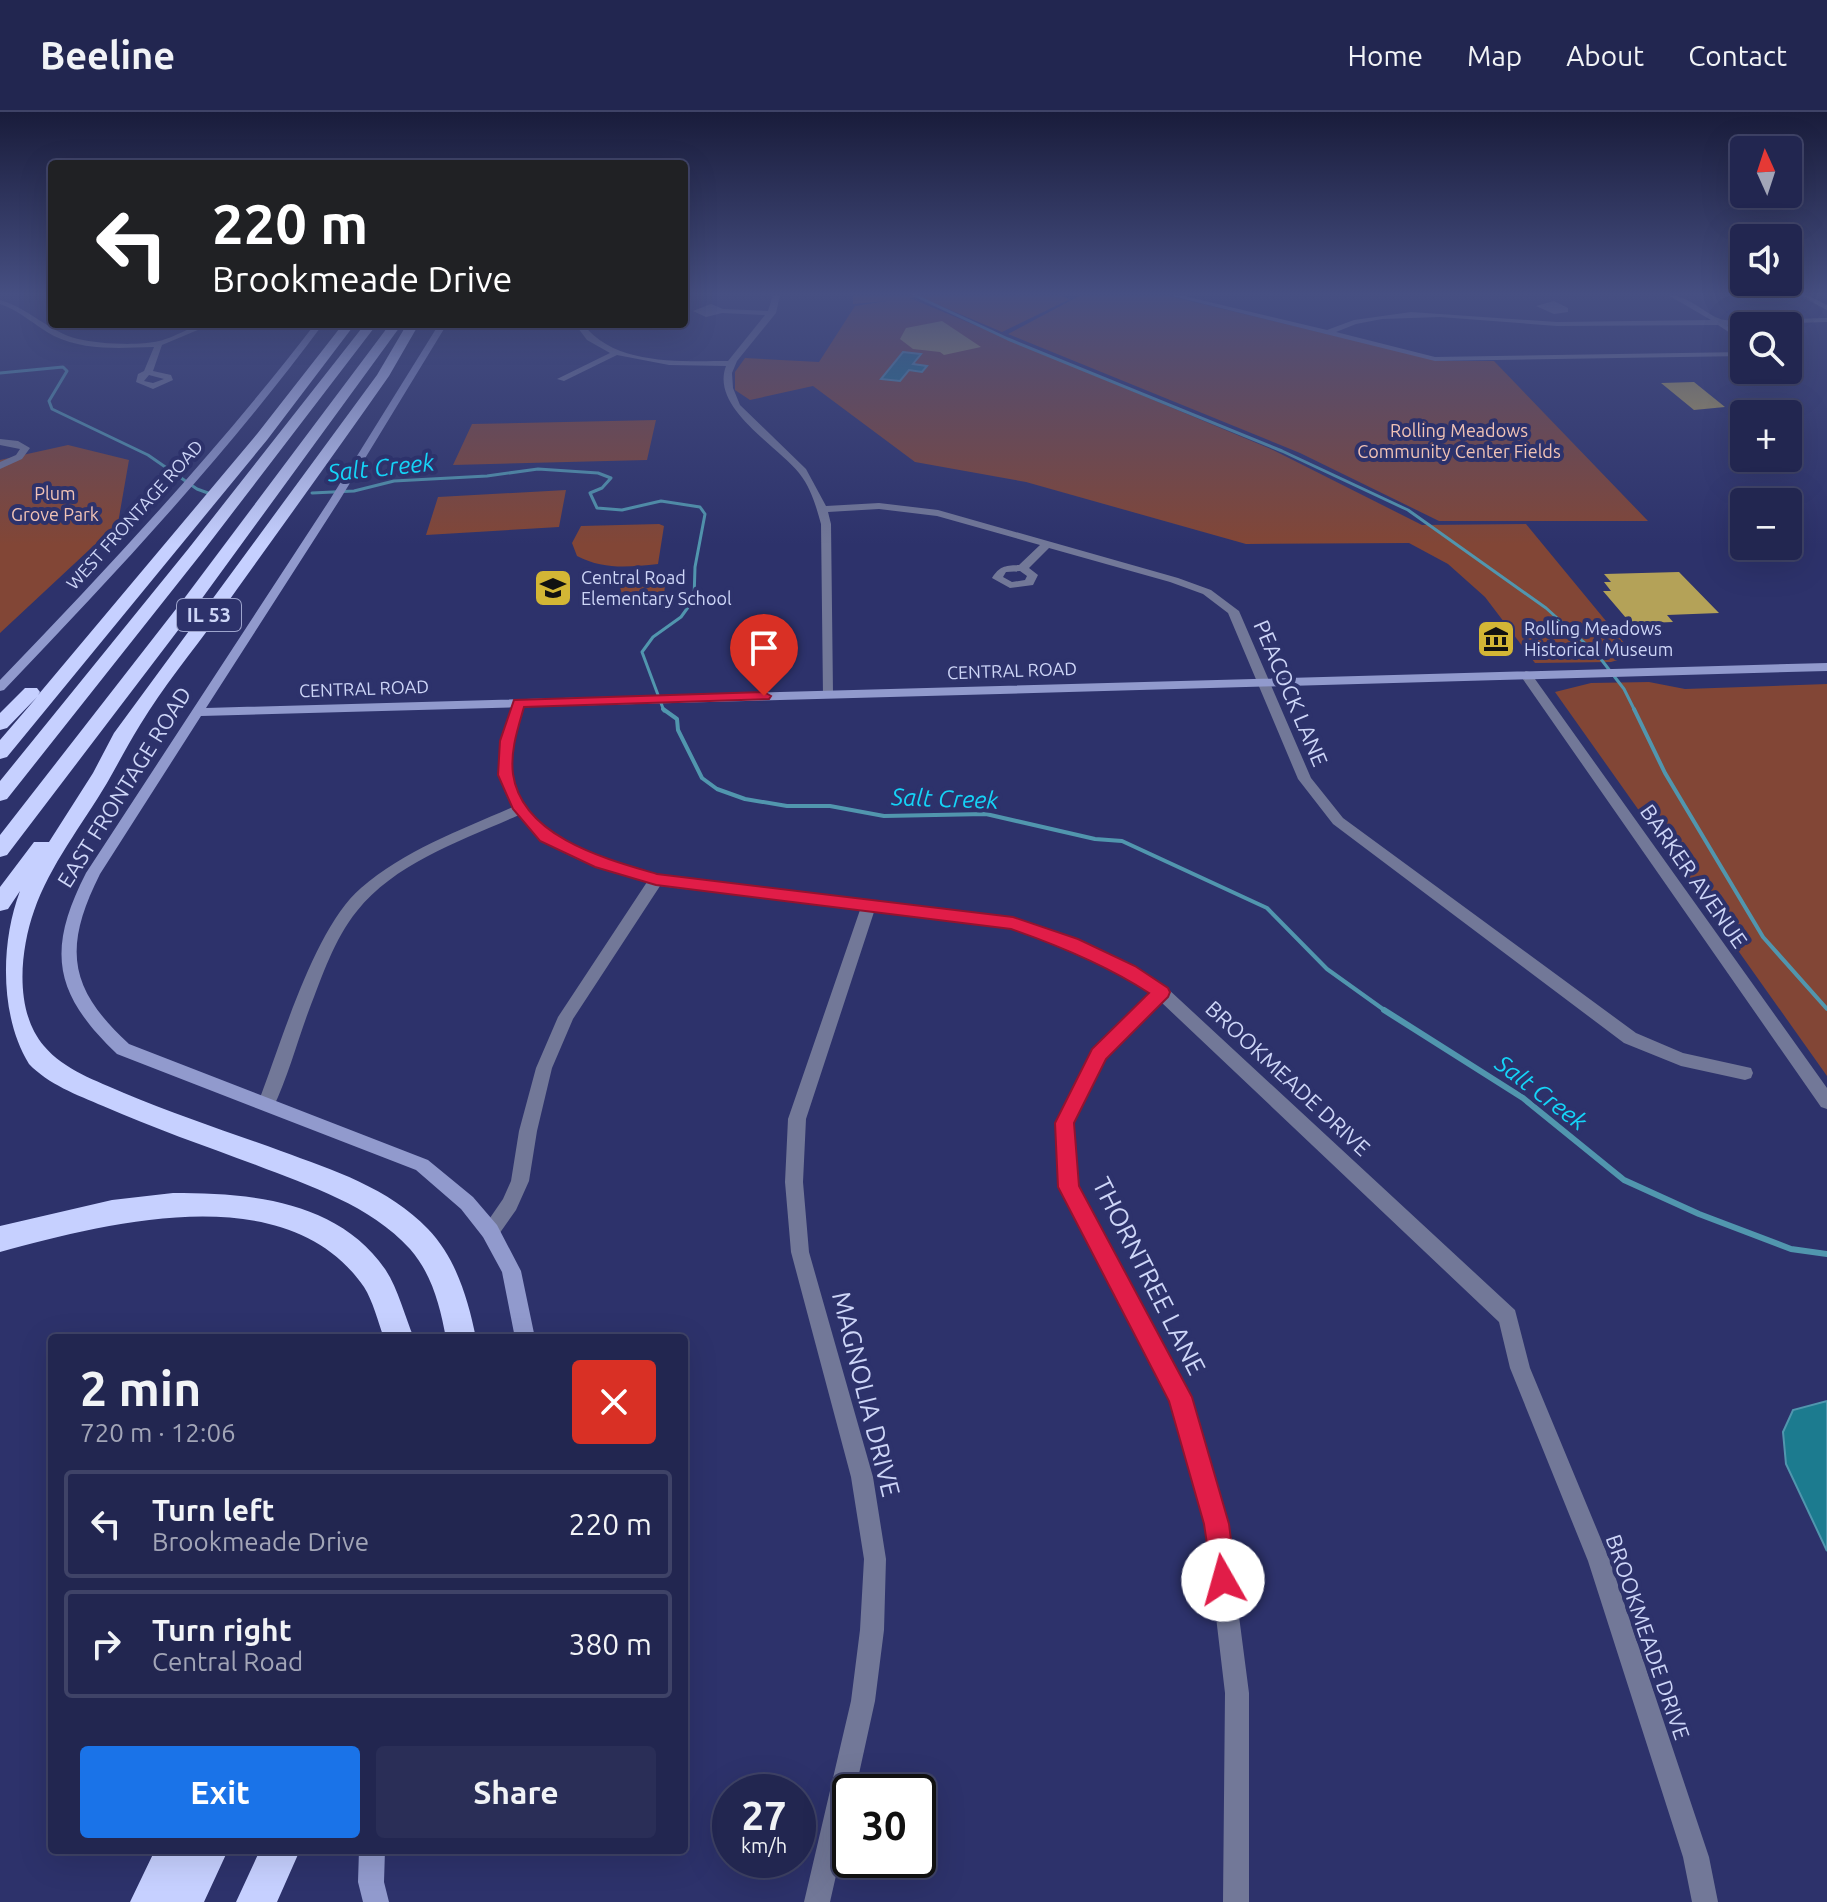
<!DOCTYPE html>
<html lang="en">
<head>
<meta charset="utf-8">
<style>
	:root { --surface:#222650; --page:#2a2e57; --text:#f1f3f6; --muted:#a2a5b7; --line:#3f4367; --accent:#1a73e8 }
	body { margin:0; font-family:Ubuntu,sans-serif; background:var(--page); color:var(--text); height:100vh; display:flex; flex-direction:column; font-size:30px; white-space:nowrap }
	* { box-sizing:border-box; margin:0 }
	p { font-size:26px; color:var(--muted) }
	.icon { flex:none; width:44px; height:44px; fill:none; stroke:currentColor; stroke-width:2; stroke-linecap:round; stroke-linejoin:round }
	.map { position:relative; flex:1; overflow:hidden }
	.drawer { position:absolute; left:48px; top:1222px; width:640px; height:520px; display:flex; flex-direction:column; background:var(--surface); border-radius:8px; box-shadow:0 8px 32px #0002,0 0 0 2px var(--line) }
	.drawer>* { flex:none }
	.banner { position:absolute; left:48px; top:48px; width:640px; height:168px; border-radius:8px; box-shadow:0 8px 32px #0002,0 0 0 2px var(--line); background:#202124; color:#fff; overflow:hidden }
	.needle { width:52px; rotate:357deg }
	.tools { position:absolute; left:1730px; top:24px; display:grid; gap:16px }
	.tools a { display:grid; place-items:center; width:72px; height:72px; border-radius:8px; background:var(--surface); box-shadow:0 8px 32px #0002,0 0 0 2px var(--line); font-size:40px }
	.speed { position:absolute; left:712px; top:1662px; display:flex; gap:16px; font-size:40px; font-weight:700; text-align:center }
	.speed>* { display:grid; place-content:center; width:104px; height:104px; border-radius:50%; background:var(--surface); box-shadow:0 8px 32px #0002,0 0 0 2px var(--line); line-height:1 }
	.speed small { font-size:20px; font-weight:400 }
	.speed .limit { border:4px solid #111; border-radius:12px; background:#fff; color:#111 }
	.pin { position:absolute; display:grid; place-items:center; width:68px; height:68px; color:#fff; margin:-82px -34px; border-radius:50% 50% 50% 0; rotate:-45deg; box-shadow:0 0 8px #0007 }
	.pin .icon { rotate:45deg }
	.me { position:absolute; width:88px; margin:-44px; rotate:353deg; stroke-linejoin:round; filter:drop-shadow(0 0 6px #0008) }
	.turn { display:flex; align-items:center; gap:28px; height:168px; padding:0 32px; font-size:36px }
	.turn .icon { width:104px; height:104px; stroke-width:2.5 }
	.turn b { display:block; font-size:56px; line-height:68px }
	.round { display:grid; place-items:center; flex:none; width:84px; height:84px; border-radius:8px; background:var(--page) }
	.summary { display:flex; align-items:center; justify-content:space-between; height:136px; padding:0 32px }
	h1 { font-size:48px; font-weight:700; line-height:60px }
	.cta { display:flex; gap:16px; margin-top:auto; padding:16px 32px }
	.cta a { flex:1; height:92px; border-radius:8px; background:var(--accent); color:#fff; font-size:32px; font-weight:700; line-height:92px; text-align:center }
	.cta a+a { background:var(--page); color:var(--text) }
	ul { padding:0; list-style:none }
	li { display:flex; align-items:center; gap:24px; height:108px; margin:0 16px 12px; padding:0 16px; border:4px solid var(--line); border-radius:8px }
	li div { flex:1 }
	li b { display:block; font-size:30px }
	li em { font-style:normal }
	header { display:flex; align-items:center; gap:48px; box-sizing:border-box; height:112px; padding:0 40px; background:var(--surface); border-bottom:2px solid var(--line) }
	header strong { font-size:38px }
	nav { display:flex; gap:44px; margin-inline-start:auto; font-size:28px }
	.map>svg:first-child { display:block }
	.green { fill:#824636 }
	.water { fill:#1c7b8f; stroke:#5196ae; stroke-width:2 }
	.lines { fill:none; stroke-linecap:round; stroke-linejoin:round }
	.stream-far2 { stroke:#5196ae; stroke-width:3 }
	.stream-far1 { stroke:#5196ae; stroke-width:4 }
	.stream { stroke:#5196ae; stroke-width:6 }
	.building { fill:#b4a258 }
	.street { fill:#727898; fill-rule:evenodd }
	.secondary { fill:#919acd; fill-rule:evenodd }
	.highway { fill:#c6d0ff; fill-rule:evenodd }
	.route { fill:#e11d48; stroke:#92132f; stroke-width:2 }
	.labels { text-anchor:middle; stroke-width:8; stroke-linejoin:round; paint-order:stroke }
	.far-park-label { font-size:18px; fill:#f1c3b6; stroke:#2d326b }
	.far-street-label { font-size:18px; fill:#cdd5f7; stroke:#2d326b }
	.far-poi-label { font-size:18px; fill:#cdd5f7; stroke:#2d326b; text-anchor:start }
	.shield { fill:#2d326b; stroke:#9da4cd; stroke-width:2 }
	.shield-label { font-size:20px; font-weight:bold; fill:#cdd5f7 }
	.street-label { font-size:22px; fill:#cdd5f7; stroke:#2d326b }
	.water-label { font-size:24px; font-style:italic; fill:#15d4f7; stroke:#2d326b }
	.near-street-label { font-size:26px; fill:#cdd5f7; stroke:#2d326b }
</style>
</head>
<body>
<header>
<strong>Beeline</strong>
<nav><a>Home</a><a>Map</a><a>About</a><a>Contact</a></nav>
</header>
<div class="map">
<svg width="1827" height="1790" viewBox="0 0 1827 1790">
	<rect width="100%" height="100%" fill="#2d326b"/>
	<!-- green -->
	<path class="green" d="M 853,183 L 1059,183 L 1070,187 L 1002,220 L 920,185 L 910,186 L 1273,338 L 1422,413 L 1526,412 L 1634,543 L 1611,550 L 1535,551 L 1485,485 L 1448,452 L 1409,431 L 1246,432 L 1026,370 L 915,350 L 813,274 L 750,288 L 735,278 L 735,260 L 745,246 L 819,250 L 855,194 L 887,189 L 853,192 Z
		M 1081,183 L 1165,183 L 1440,249 L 1494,249 L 1648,409 L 1439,409 L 1300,341 L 1008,222 Z
		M 656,308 L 647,348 L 453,353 L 472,312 Z
		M 68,333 L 129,348 L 118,411 L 0,521 L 0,348 Z
		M 566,378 L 559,415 L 426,423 L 438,385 Z
		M 659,412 L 664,414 L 658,452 C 629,455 604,458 577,444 L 572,431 L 581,414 Z
		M 665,467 L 664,490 L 645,491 L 622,482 L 619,472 L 626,468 Z
		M 1649,570 L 1685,577 L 1827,572 L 1827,964 L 1555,580 L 1591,571 Z"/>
	<!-- water -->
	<path class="water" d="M 903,240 L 921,242 L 913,252 L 927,254 L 922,260 L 909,258 L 900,269 L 881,267 Z
		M 1827,1289 L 1827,1439 L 1786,1352 L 1783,1320 L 1793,1298 Z"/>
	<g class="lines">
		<!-- stream-far2 -->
		<path class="stream-far2" d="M 914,183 L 1008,227 L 1282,339 L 1408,398 L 1546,496 L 1597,542 L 1624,577 L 1635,599
			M 0,261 L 63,255 L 67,259 L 49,289 L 52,297 L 148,343 L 197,377 L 208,381
			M 312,381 L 354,379 L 394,369 L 487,364 L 538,357 L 598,361 L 611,366 L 602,376 L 590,381 L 597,396 L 622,398 L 661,389 L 700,395 L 705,402 L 695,455 L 694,487 L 681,505 L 653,525 L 642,540 L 664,599"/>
		<!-- stream-far1 -->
		<path class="stream-far1" d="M 663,597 L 677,607 L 678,618 L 702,666 L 717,677 L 745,687 L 787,694 L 830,694 L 884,704 L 986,702 L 1095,727 L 1122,729 L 1267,796 L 1327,857 L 1387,900
			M 1634,597 L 1665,661 L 1763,825 L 1827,897"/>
		<!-- stream -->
		<path class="stream" d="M 1384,898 L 1523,986 L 1624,1068 L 1699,1102 L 1791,1137 L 1827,1142"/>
	</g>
	<!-- building -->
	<path class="building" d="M 942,209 L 981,235 L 944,243 L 940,240 L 913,237 L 900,227 L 906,216 Z
		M 1694,270 L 1725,295 L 1694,298 L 1661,271 Z
		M 1679,460 L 1719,501 L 1667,503 L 1673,510 L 1648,511 L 1656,520 L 1638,520 L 1603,479 L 1611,479 L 1604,470 L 1611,470 L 1604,462 Z"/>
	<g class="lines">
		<!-- street -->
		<path class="street" d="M 773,183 L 780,183 L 776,201 L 737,249 L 732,261 L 733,276 L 740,293 L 806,357 L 826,394 L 879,391 L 938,398 L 1178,466 L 1211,478 L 1239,499 L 1311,666 L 1343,706 L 1636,921 L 1683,941 L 1751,956 L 1753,961 L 1751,966 L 1745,968 L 1681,954 L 1624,931 L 1333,712 L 1298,667 L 1228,501 L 1203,482 L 1170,470 L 1049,436 L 1029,456 L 1038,463 L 1033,473 L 1010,476 L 992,466 C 1000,454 1004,454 1019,453 L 1040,433 L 937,404 L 879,397 L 828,400 L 831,412 L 833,582 L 831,585 L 823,585 L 821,412 C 816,394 811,376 799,361 C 777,333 710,296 726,254 L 669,253 L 617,243 L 564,269 L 557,267 L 610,241 L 587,228 L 575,212 L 583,212 C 615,254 680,249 728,249 L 765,203 L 722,201 L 706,205 L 693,199 L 711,192 L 723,197 L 768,199 ZM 1020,459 L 1027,464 L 1025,468 L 1012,470 L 1003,465 L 1006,460 Z
			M 1168,183 L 1180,183 L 1327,218 L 1354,208 L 1411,200 L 1557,210 L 1711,208 L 1668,183 C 1691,183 1708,206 1725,208 C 1755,211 1796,206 1827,206 L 1827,210 L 1727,213 L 1744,224 L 1744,230 L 1718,213 L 1557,214 L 1440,205 L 1382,207 L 1356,212 L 1336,220 L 1435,245 L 1744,240 L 1744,244 L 1435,249 Z
			M 1798,183 L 1807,183 L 1827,193 L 1827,198 Z
			M 0,188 C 29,196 49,220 78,227 C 99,232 138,234 159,229 C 177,225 192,212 212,212 L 162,233 L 153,259 L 171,263 L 173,268 L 153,277 L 136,270 L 138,262 L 144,259 L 154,235 C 121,236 85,239 54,224 C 35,214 21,199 0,192 ZM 149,263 L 164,267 L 153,271 L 144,269 Z
			M 1554,189 L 1568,196 L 1568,200 L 1554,202 L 1536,194 Z
			M 0,327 L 18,329 L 30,336 L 22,347 L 0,357 L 0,350 L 16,343 L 20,337 L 0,333 Z
			M 1526,559 L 1530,560 L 1827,976 L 1827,997 L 1821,995 L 1520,563 Z
			M 519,587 L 525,591 C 519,610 511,630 511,651 C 512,723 601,746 656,763 L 1013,806 L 1076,828 L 1135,855 L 1167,876 L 1515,1198 L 1530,1256 L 1610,1449 L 1709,1745 L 1718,1790 L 1692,1790 L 1683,1745 L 1588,1449 L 1510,1256 L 1499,1210 L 1161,890 L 1105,947 L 1073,1011 L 1078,1074 L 1187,1278 L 1227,1412 L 1249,1581 L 1249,1790 L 1223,1790 L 1225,1581 L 1205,1412 L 1171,1288 L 1060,1075 L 1055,1011 L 1093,937 L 1150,881 C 1113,856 1054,825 1010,816 C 965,807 919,805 874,800 L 806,1007 L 803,1070 L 809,1140 L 873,1365 L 886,1447 L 884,1518 L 875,1589 L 855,1680 L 850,1680 L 850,1702 L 830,1790 L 804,1790 L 851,1589 L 860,1518 L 864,1447 L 851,1365 L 791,1140 L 785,1070 L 788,1007 L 860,798 L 660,774 L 573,907 L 552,956 L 537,1019 L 529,1069 L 516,1098 L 497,1125 L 490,1127 L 483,1125 L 481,1119 L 503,1087 L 511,1069 L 519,1019 L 536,956 L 558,905 L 647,770 C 603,757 547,744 519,703 C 463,728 396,750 357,799 C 334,827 322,865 309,898 C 297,930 288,965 273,996 L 267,998 L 261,996 L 258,991 C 281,932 314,816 361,776 C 405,738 461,718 513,695 C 490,661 501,627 513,591 Z"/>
		<!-- secondary -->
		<path class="secondary" d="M 315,212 L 323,212 C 227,342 116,461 4,578 L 0,579 L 0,568 C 110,454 218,338 315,212 Z
			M 439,212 L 447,212 L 339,389 L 206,596 L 1827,551 L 1827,559 L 201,604 L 100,762 C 63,836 68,876 129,932 L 428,1048 L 473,1085 L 497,1113 L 521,1159 L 535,1226 L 515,1226 L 502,1160 L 483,1125 L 461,1097 L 416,1058 L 117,942 C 54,882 46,839 86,761 L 329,389 Z
			M 359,1738 L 385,1738 L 384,1770 L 389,1790 L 363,1790 L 358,1770 Z"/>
		<!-- highway -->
		<path class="highway" d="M 343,212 L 355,212 L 267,328 L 7,645 L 0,647 L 0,628 L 37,585 L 7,616 L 0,618 L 0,601 L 25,576 L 37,576 L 40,580 L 38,583 L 257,322 Z
			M 365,212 L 377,212 L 201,442 L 7,687 L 0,689 L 0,669 L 189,436 Z
			M 390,212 L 402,212 L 195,496 L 7,743 L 0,745 L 0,723 L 183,488 Z
			M 407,212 L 419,212 L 389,264 C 333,344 275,424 218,504 C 192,540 163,575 140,613 C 128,632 118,652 107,671 C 82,713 50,753 34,799 C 20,839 14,899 44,934 C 64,958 97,969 124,981 C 176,1003 229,1020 281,1039 C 333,1058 389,1076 428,1117 C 456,1146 468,1187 476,1226 L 446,1226 C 440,1194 432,1162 410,1137 C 370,1093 310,1074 256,1053 C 205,1034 153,1016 103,994 C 77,983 48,972 29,952 C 0,905 0,832 20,779 L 8,797 L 0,799 L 0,775 L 34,730 L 49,730 L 93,661 L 114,621 L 377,263 Z
			M 173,1081 C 250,1081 337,1088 385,1157 C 398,1176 405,1205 414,1226 L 384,1226 C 378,1210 373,1189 364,1175 C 287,1063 108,1111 0,1140 L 0,1114 L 112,1088 Z
			M 155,1738 L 228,1738 L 204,1790 L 130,1790 Z
			M 260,1738 L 300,1738 L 277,1790 L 236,1790 Z"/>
	</g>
	<!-- sky -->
	<linearGradient id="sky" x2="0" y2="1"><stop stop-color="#191c3b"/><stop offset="0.42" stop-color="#464f82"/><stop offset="1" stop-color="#464f82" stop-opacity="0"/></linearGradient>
	<rect width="1827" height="433" fill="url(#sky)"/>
	<!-- route -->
	<path class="route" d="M 764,580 L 771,584 L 769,587 L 524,595 C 518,616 510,639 513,662 C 522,725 606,747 657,762 L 1013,805 L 1078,827 L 1135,854 L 1168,876 L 1170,880 L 1168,885 L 1106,947 L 1074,1011 L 1079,1074 L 1192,1285 L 1229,1412 L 1236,1468 L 1232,1478 L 1223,1481 L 1214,1478 L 1204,1412 L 1169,1289 L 1058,1075 L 1055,1011 L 1092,937 L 1149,881 C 1106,853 1060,834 1011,817 L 656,773 L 595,755 L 540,729 L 513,697 L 498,663 L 500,629 L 514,588 Z"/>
	<!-- icons -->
	<defs>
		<symbol id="school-square" viewBox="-11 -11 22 22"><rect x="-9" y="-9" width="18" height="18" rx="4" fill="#d3b635" stroke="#2d326b"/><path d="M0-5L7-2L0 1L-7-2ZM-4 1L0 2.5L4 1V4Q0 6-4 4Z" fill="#111"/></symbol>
		<symbol id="museum-square" viewBox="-11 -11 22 22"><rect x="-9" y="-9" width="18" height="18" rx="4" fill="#d3b635" stroke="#2d326b"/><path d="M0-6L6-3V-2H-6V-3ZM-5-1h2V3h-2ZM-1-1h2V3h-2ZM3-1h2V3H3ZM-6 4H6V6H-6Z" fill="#111"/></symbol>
	</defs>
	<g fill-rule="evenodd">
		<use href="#school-square" x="531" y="454" width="44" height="44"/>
		<use href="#museum-square" x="1474" y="505" width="44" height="44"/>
	</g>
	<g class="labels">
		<!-- far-park labels -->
		<g class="far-park-label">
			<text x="1459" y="325">Rolling Meadows<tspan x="1459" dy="21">Community Center Fields</tspan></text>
			<text x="55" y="388">Plum<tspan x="55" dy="21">Grove Park</tspan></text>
		</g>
		<!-- far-street labels -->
		<g class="far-street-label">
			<text transform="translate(135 403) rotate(-48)" y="6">WEST FRONTAGE ROAD</text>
			<text transform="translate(1012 559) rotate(-2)" y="6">CENTRAL ROAD</text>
			<text transform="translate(364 577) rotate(-2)" y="6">CENTRAL ROAD</text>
		</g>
		<!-- far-poi labels -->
		<g class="far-poi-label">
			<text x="581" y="472">Central Road<tspan x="581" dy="21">Elementary School</tspan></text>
			<text x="1524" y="523">Rolling Meadows<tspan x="1524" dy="21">Historical Museum</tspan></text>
		</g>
		<!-- shield labels -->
		<rect class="shield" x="177" y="487" width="64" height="32" rx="6"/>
		<g class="shield-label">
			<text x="209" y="510">IL 53</text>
		</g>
		<!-- street labels -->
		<g class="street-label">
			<text transform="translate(1291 581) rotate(67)" y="8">PEACOCK LANE</text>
			<text transform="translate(124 675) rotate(-58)" y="8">EAST FRONTAGE ROAD</text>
			<text transform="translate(1694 764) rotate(55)" y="8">BARKER AVENUE</text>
			<text transform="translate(1288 966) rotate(43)" y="8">BROOKMEADE DRIVE</text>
			<text transform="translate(1648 1525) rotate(71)" y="8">BROOKMEADE DRIVE</text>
		</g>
		<!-- water labels -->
		<g class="water-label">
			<text transform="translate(381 356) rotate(-6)" y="8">Salt Creek</text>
			<text transform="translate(945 687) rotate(2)" y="8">Salt Creek</text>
			<text transform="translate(1541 981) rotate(37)" y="8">Salt Creek</text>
		</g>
		<!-- near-street labels -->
		<g class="near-street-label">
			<text transform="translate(1149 1164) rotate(63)" y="9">THORNTREE LANE</text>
			<text transform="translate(866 1282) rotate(76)" y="9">MAGNOLIA DRIVE</text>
		</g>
	</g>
</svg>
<div class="tools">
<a><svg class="needle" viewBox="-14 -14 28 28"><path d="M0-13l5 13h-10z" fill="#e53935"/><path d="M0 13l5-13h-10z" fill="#a2a5b7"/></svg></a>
<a><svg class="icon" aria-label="sound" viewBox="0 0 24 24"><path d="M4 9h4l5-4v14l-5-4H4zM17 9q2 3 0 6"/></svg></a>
<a><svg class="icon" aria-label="search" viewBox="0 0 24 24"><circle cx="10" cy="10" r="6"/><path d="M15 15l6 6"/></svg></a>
<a>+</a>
<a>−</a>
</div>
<div class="speed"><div>27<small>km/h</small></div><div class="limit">30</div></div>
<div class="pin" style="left:764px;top:584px;background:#d93025"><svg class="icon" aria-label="arrive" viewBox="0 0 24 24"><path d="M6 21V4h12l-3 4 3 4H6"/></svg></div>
<svg class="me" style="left:1223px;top:1468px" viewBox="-20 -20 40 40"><circle r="19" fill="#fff"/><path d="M0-13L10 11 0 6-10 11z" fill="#e11d48"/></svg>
<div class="banner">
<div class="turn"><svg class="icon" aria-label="left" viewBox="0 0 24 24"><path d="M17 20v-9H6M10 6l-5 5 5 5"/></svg><div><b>220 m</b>Brookmeade Drive</div></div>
</div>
<section class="drawer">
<div class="summary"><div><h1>2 min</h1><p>720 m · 12:06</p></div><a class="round" style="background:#d93025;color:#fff"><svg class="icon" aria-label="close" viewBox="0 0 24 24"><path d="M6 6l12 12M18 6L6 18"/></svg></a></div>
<ul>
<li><svg class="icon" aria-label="left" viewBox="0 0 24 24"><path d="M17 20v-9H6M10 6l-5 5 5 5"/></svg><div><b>Turn left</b><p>Brookmeade Drive</p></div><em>220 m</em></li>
<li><svg class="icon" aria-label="right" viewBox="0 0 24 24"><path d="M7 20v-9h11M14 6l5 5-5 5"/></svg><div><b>Turn right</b><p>Central Road</p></div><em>380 m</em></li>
</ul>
<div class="cta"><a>Exit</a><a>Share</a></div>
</section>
</div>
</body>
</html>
